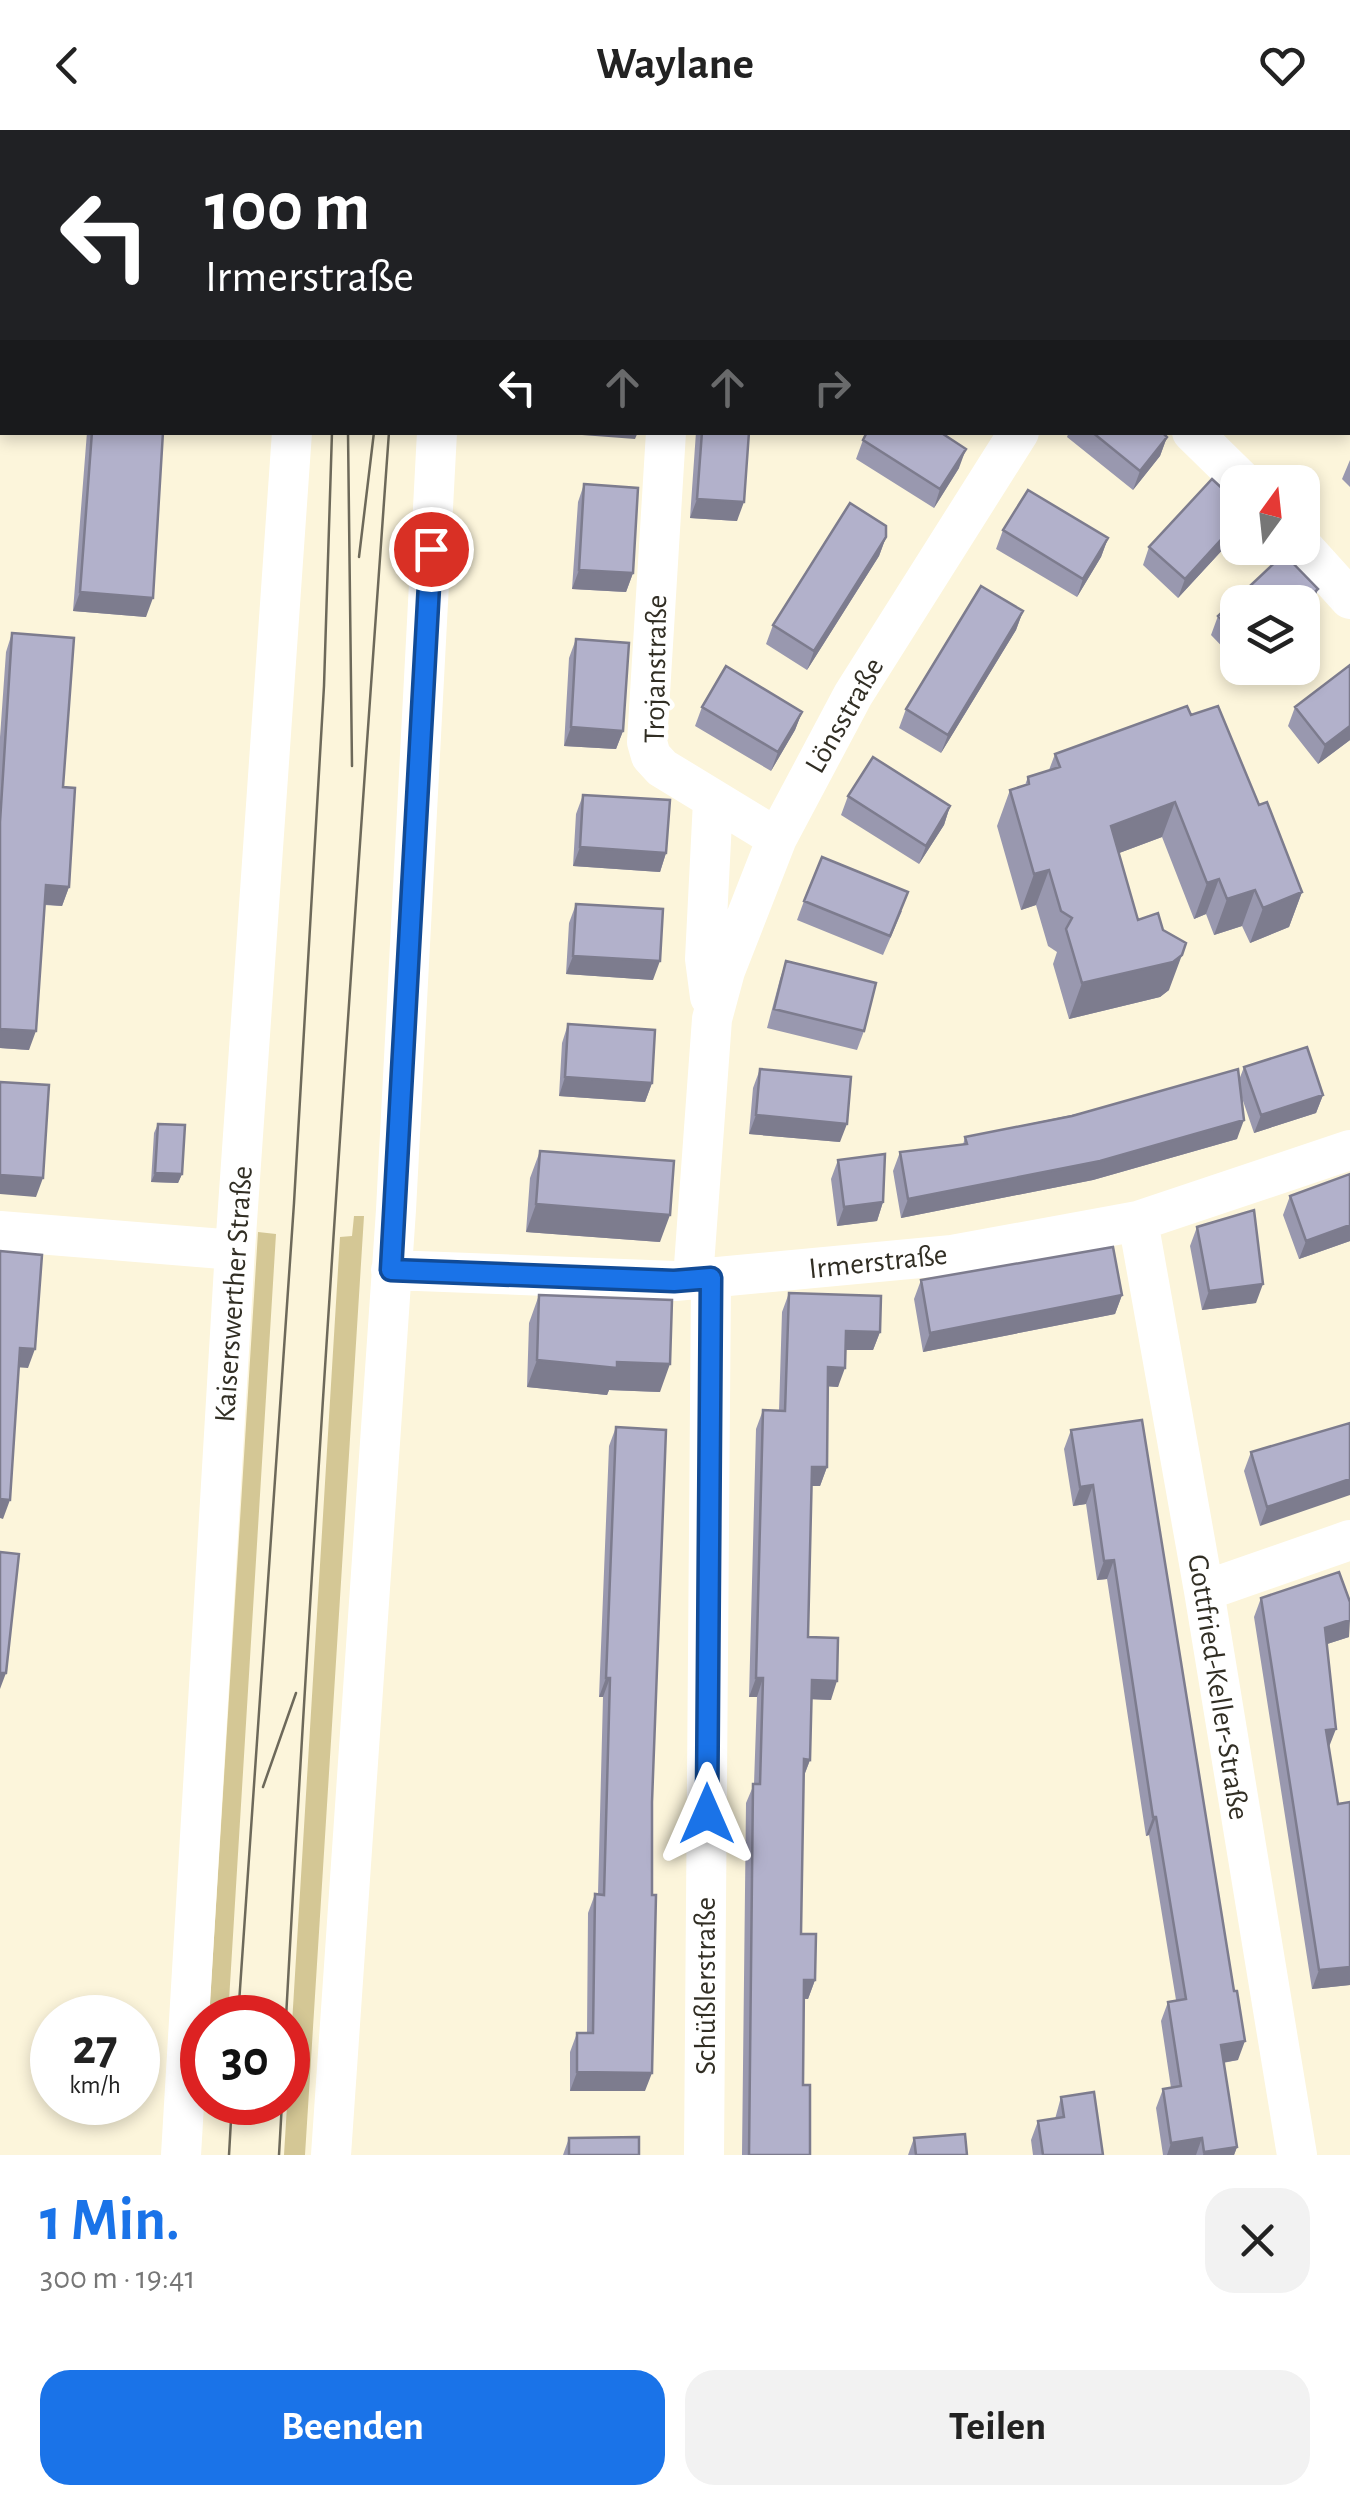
<!DOCTYPE html>
<html lang="de">
<head>
<meta charset="utf-8">
<style>
	:root { --surface:#fff; --page:#f2f2f2; --text:#222; --muted:#767676; --accent:#1a73e8 }
	body { margin:0; font-family:"Alegreya Sans",sans-serif; background:var(--page); color:var(--text); height:100vh; display:flex; flex-direction:column; font-size:38px; white-space:nowrap }
	* { box-sizing:border-box; margin:0 }
	p { font-size:32px; color:var(--muted) }
	.icon { flex:none; width:55px; height:55px; fill:none; stroke:currentColor; stroke-width:2; stroke-linecap:round; stroke-linejoin:round }
	.map { position:relative; height:2025px; overflow:hidden }
	.side { display:flex; flex-direction:column; background:var(--surface); flex:1 }
	.side>* { flex:none }
	.guide { position:absolute; left:0px; top:0px; width:1350px; height:305px; box-shadow:0 5px 15px #0003; background:#202124; color:#fff; overflow:hidden }
	.needle { width:65px; rotate:15deg }
	.fabs { position:absolute; left:1220px; top:335px; display:grid; gap:20px }
	.fabs a { display:grid; place-items:center; width:100px; height:100px; border-radius:20px; background:var(--surface); box-shadow:0 5px 15px #0003; font-size:50px }
	.speed { position:absolute; left:30px; top:1865px; display:flex; gap:20px; font-size:50px; font-weight:700; text-align:center }
	.speed>* { display:grid; place-content:center; width:130px; height:130px; border-radius:50%; background:var(--surface); box-shadow:0 5px 15px #0003; line-height:1 }
	.speed small { font-size:25px; font-weight:400 }
	.speed .limit { border:15px solid #d22; background:#fff; color:#111 }
	.pin { position:absolute; display:grid; place-items:center; width:85px; height:85px; color:#fff; margin:-42px; border:5px solid #fff; border-radius:50%; box-shadow:0 2px 10px #0007 }
	.me { position:absolute; width:110px; margin:-55px; rotate:0deg; stroke-linejoin:round; filter:drop-shadow(0 0 8px #0008) }
	.turn { display:flex; align-items:center; gap:35px; height:210px; padding:0 40px; font-size:45px }
	.turn .icon { width:130px; height:130px; stroke-width:2.5 }
	.turn b { display:block; font-size:70px; line-height:85px }
	.lanes { display:flex; align-items:center; height:95px; padding:0 40px; background:#0003; justify-content:center; gap:50px; direction:ltr }
	.lanes .off { opacity:.35 }
	.round { display:grid; place-items:center; flex:none; width:105px; height:105px; border-radius:30px; background:var(--page) }
	.summary { display:flex; align-items:center; justify-content:space-between; height:170px; padding:0 40px }
	h1 { font-size:60px; font-weight:600; line-height:75px; color:var(--accent) }
	.cta { display:flex; gap:20px; margin-top:auto; padding:20px 40px }
	.cta a { flex:1; height:115px; border-radius:30px; background:var(--accent); color:#fff; font-size:40px; font-weight:600; line-height:115px; text-align:center }
	.cta a+a { background:var(--page); color:var(--text) }
	header { display:flex; justify-content:space-between; align-items:center; height:130px; padding:0 40px; background:var(--surface); font-size:45px; font-weight:600 }
	.map>svg:first-child { display:block }
	.green { fill:#d4c795 }
	.lines { fill:none; stroke-linecap:round; stroke-linejoin:round }
	.minor { stroke:#fff; stroke-width:40 }
	.tram { stroke:#6d695a; stroke-width:2.5 }
	.wall { fill:#9998af }
	.shaded-wall { fill:#7d7c8e }
	.building { fill:#b2b1cb; stroke:#7d7c8e; stroke-width:2.5 }
	.route-casing { stroke:#114b97; stroke-width:25 }
	.route { stroke:#1a73e8; stroke-width:18 }
	.labels { text-anchor:middle; stroke-width:9; stroke-linejoin:round; paint-order:stroke }
	.street-label { font-size:30px; fill:#312e24; stroke:#fff }
</style>
</head>
<body>
<header><svg class="icon" aria-label="back" viewBox="0 0 24 24"><path d="M15 5l-7 7 7 7"/></svg>Waylane<svg class="icon" aria-label="heart" viewBox="0 0 24 24"><path d="M12 20l-8-8c-3-5 5-10 8-4 3-6 11-1 8 4z"/></svg></header>
<div class="map">
<svg width="1350" height="2025" viewBox="0 0 1350 2025">
	<rect width="100%" height="100%" fill="#fcf5db"/>
	<!-- green -->
	<path class="green" d="M 354,1086 L 364,1086 L 305,2025 L 284,2025 L 340,1107 L 352,1106 Z
		M 258,1102 L 276,1104 L 228,1887 L 209,1888 Z"/>
	<g class="lines">
		<!-- minor -->
		<path class="minor" d="M 309,2 L 309,0
			M 453,2 L 453,0
			M 794,2 L 796,0
			M 0,162 L 2,162
			M 666,302 L 647,612 L 651,626 L 662,638 L 777,708
			M 1192,302 L 1243,352
			M 1302,416 L 1350,469
			M 710,867 L 705,829 L 713,671
			M 1138,1091 L 1204,1461 L 1297,2025
			M 0,1101 L 235,1120
			M 391,1140 L 675,1151 L 952,1125 L 1138,1091 L 1350,1020
			M 693,1149 L 712,889 L 725,841 L 777,708 L 853,565 L 1019,302
			M 1204,1461 L 1350,1410
			M 181,2025 L 235,1120 L 292,302
			M 331,2025 L 396,1080 L 437,302
			M 704,2025 L 711,1148"/>
		<!-- tram -->
		<path class="tram" d="M 350,2 L 350,0
			M 366,2 L 366,0
			M 410,2 L 411,0
			M 348,302 L 352,636
			M 359,427 L 374,302
			M 263,1657 L 296,1563
			M 238,1888 L 294,1073 L 324,556 L 332,302
			M 286,1888 C 315,1359 351,831 389,302
			M 229,2025 L 232,1972
			M 279,2025 L 282,1972"/>
	</g>
	<!-- wall -->
	<path class="wall" d="M 87,302 L 163,302 L 146,487 L 73,481 Z
		M 696,302 L 749,302 L 737,391 L 690,388 Z
		M 1069,302 L 1162,302 L 1167,307 L 1160,326 L 1133,360 L 1067,307 Z
		M 863,310 L 959,338 L 934,378 L 856,329 Z
		M 1350,330 L 1350,357 L 1342,349 Z
		M 584,354 L 633,443 L 626,462 L 572,459 L 578,372 Z
		M 1238,373 L 1238,403 L 1178,468 L 1143,435 L 1149,417 Z
		M 1003,400 L 1108,408 L 1101,427 L 1077,467 L 996,419 Z
		M 886,407 L 879,426 L 807,540 L 766,514 L 773,495 Z
		M 1284,424 L 1318,459 L 1311,478 L 1302,486 L 1302,472 L 1238,472 L 1238,533 L 1211,505 L 1218,486 Z
		M 1023,481 L 1016,500 L 941,623 L 899,598 L 906,579 Z
		M 12,503 L 63,657 L 69,757 L 62,776 L 44,775 L 29,920 L 0,918 L 0,607 L 6,522 Z
		M 576,509 L 623,601 L 616,619 L 564,616 L 569,528 Z
		M 702,577 L 802,582 L 795,600 L 771,641 L 695,596 Z
		M 1295,577 L 1350,610 L 1318,634 L 1288,596 Z
		M 1191,585 L 1259,675 L 1302,762 L 1289,797 L 1250,813 L 1242,796 L 1214,805 L 1206,784 L 1194,789 L 1162,707 L 1119,723 L 1138,790 L 1169,860 L 1160,867 L 1069,889 L 1053,834 L 1057,822 L 1048,816 L 1036,775 L 1021,780 L 997,696 L 1010,660 L 1025,655 L 1028,647 L 1049,640 L 1055,624 Z
		M 583,665 L 666,723 L 660,742 L 573,736 L 576,684 Z
		M 848,666 L 950,676 L 944,695 L 919,734 L 841,685 Z
		M 804,771 L 902,781 L 883,825 L 797,790 Z
		M 576,774 L 653,850 L 566,844 L 569,793 Z
		M 786,831 L 864,901 L 857,920 L 767,898 L 780,849 Z
		M 568,894 L 652,953 L 645,972 L 559,966 L 562,913 Z
		M 1244,937 L 1323,965 L 1316,983 L 1254,1003 L 1242,968 L 1237,1009 L 1093,1050 L 901,1088 L 893,1041 L 900,1022 L 963,1015 L 965,1007 L 1239,950 Z
		M 760,939 L 840,1012 L 749,1004 L 753,958 Z
		M 158,994 L 182,1044 L 178,1053 L 151,1052 L 154,1003 Z
		M 540,1021 L 660,1112 L 526,1102 L 530,1048 Z
		M 838,1030 L 883,1072 L 877,1091 L 837,1096 L 831,1049 Z
		M 1350,1044 L 1350,1111 L 1299,1129 L 1283,1085 L 1290,1066 Z
		M 1197,1097 L 1256,1173 L 1202,1180 L 1190,1116 Z
		M 921,1150 L 1122,1165 L 1115,1184 L 923,1222 L 914,1169 Z
		M 789,1163 L 880,1202 L 873,1220 L 846,1220 L 838,1257 L 828,1256 L 827,1337 L 820,1356 L 812,1356 L 808,1507 L 831,1570 L 812,1569 L 810,1630 L 804,1646 L 801,1804 L 815,1850 L 808,1869 L 804,1869 L 803,1955 L 810,2025 L 742,2025 L 746,1673 L 754,1654 L 757,1567 L 749,1567 L 756,1299 L 763,1280 L 779,1281 L 782,1182 Z
		M 539,1165 L 660,1262 L 609,1260 L 607,1265 L 527,1257 L 529,1193 Z
		M 1142,1290 L 1238,1930 L 1223,1933 L 1237,2017 L 1234,2025 L 1163,2025 L 1156,1978 L 1163,1959 L 1171,1958 L 1161,1891 L 1168,1872 L 1176,1870 L 1149,1705 L 1146,1706 L 1107,1449 L 1097,1450 L 1086,1374 L 1073,1376 L 1064,1319 L 1071,1300 Z
		M 1350,1293 L 1260,1396 L 1244,1341 L 1251,1322 Z
		M 616,1297 L 652,1672 L 645,1961 L 570,1961 L 570,1922 L 577,1903 L 587,1903 L 588,1783 L 595,1764 L 598,1764 L 603,1567 L 599,1567 L 609,1316 Z
		M 1261,1468 L 1349,1507 L 1327,1514 L 1329,1618 L 1350,1855 L 1312,1859 L 1254,1487 Z
		M 1061,1967 L 1103,2025 L 1033,2025 L 1031,2010 L 1038,1991 L 1055,1989 Z
		M 569,2008 L 639,2025 L 563,2025 Z
		M 914,2008 L 967,2025 L 908,2025 Z"/>
	<!-- shaded-wall -->
	<path class="shaded-wall" d="M 0,72 L 2,73 L 2,102 L 0,102 Z
		M 583,302 L 638,302 L 635,309 L 582,305 Z
		M 1167,307 L 1160,326 L 1133,360 L 1140,341 Z
		M 966,319 L 959,338 L 934,378 L 940,359 Z
		M 697,369 L 744,372 L 737,391 L 690,388 Z
		M 1238,391 L 1238,403 L 1178,468 L 1185,449 Z
		M 886,407 L 879,426 L 807,540 L 814,521 Z
		M 1108,408 L 1101,427 L 1077,467 L 1083,449 Z
		M 579,440 L 633,443 L 626,462 L 572,459 Z
		M 1318,459 L 1311,478 L 1302,486 L 1302,474 Z
		M 80,462 L 153,468 L 146,487 L 73,481 Z
		M 1023,481 L 1016,500 L 941,623 L 948,605 Z
		M 802,582 L 795,600 L 771,641 L 778,622 Z
		M 1350,596 L 1350,610 L 1318,634 L 1325,615 Z
		M 571,597 L 623,601 L 616,619 L 564,616 Z
		M 1175,672 L 1162,707 L 1098,731 L 1111,696 Z
		M 950,676 L 944,695 L 919,734 L 926,716 Z
		M 580,717 L 666,723 L 660,742 L 573,736 Z
		M 1049,740 L 1036,775 L 1021,780 L 1034,744 Z
		M 1219,749 L 1206,784 L 1194,789 L 1207,753 Z
		M 46,755 L 69,757 L 62,776 L 39,774 Z
		M 1255,760 L 1242,796 L 1214,805 L 1227,769 Z
		M 1302,762 L 1289,797 L 1250,813 L 1263,778 Z
		M 1182,825 L 1169,860 L 1160,867 L 1069,889 L 1082,853 Z
		M 573,826 L 660,831 L 653,850 L 566,844 Z
		M 0,899 L 36,901 L 29,920 L 0,918 Z
		M 565,947 L 652,953 L 645,972 L 559,966 Z
		M 1323,965 L 1316,983 L 1254,1003 L 1261,985 Z
		M 756,985 L 847,994 L 840,1012 L 749,1004 Z
		M 1244,990 L 1237,1009 L 1093,1050 L 901,1088 L 908,1069 Z
		M 155,1043 L 182,1044 L 178,1053 L 151,1052 Z
		M 0,1045 L 43,1048 L 36,1067 L 0,1064 Z
		M 883,1072 L 877,1091 L 837,1096 L 844,1077 Z
		M 536,1074 L 670,1085 L 660,1112 L 526,1102 Z
		M 1350,1095 L 1350,1111 L 1299,1129 L 1306,1111 Z
		M 1263,1154 L 1256,1173 L 1202,1180 L 1209,1161 Z
		M 1122,1165 L 1115,1184 L 923,1222 L 930,1203 Z
		M 846,1201 L 880,1202 L 873,1220 L 840,1220 Z
		M 20,1218 L 35,1219 L 28,1238 L 14,1237 Z
		M 537,1230 L 617,1232 L 670,1234 L 660,1262 L 609,1260 L 607,1265 L 527,1257 Z
		M 828,1237 L 845,1238 L 838,1257 L 821,1256 Z
		M 812,1337 L 827,1337 L 820,1356 L 805,1356 Z
		M 1350,1349 L 1350,1365 L 1260,1396 L 1267,1377 Z
		M 1093,1355 L 1086,1374 L 1073,1376 L 1080,1357 Z
		M 0,1369 L 10,1370 L 3,1389 L 0,1388 Z
		M 1114,1430 L 1107,1449 L 1097,1450 L 1104,1431 Z
		M 1350,1490 L 1349,1507 L 1318,1517 L 1325,1498 Z
		M 0,1543 L 6,1543 L 0,1559 Z
		M 606,1548 L 610,1548 L 603,1567 L 599,1567 Z
		M 756,1548 L 763,1548 L 757,1567 L 749,1567 Z
		M 812,1550 L 837,1551 L 831,1570 L 805,1569 Z
		M 1336,1599 L 1329,1617 L 1326,1600 Z
		M 804,1629 L 810,1630 L 803,1648 Z
		M 1153,1687 L 1156,1687 L 1149,1705 L 1146,1706 Z
		M 1350,1837 L 1350,1855 L 1312,1859 L 1319,1840 Z
		M 804,1850 L 815,1850 L 808,1869 L 797,1868 Z
		M 1245,1911 L 1238,1930 L 1214,1934 L 1221,1915 Z
		M 577,1942 L 652,1943 L 645,1961 L 570,1961 Z
		M 1202,2008 L 1196,2025 L 1167,2025 L 1171,2013 Z
		M 1237,2017 L 1234,2025 L 1203,2025 L 1204,2022 Z"/>
	<!-- building -->
	<path class="building" d="M 0,0 L 43,2 L 2,2 L 2,73 L 0,72 Z
		M 123,0 L 192,0 L 191,2 L 122,2 Z
		M 860,0 L 963,0 L 962,2 L 859,2 Z
		M 1040,0 L 1095,0 L 1094,2 L 1039,2 Z
		M 1348,194 L 1350,196 L 1350,236 L 1348,239 Z
		M 92,302 L 163,302 L 153,468 L 80,462 Z
		M 702,302 L 749,302 L 744,372 L 697,369 Z
		M 867,302 L 940,302 L 966,319 L 940,359 L 863,310 Z
		M 1092,302 L 1162,302 L 1167,307 L 1140,341 Z
		M 1212,349 L 1238,373 L 1238,391 L 1185,449 L 1149,417 Z
		M 584,354 L 638,358 L 633,443 L 579,440 Z
		M 1028,360 L 1108,408 L 1083,449 L 1003,400 Z
		M 850,373 L 886,396 L 886,407 L 814,521 L 773,495 Z
		M 1284,424 L 1318,459 L 1302,474 L 1302,472 L 1238,472 L 1238,507 L 1218,486 Z
		M 981,456 L 1023,481 L 948,605 L 906,579 Z
		M 12,503 L 74,508 L 63,657 L 75,658 L 69,757 L 46,755 L 36,901 L 0,899 L 0,692 Z
		M 576,509 L 629,513 L 623,601 L 571,597 Z
		M 1350,535 L 1350,596 L 1325,615 L 1295,577 Z
		M 726,536 L 802,582 L 778,622 L 702,577 Z
		M 1187,576 L 1191,585 L 1218,576 L 1259,675 L 1267,672 L 1302,762 L 1263,778 L 1255,760 L 1227,769 L 1219,749 L 1207,753 L 1175,672 L 1111,696 L 1138,790 L 1158,783 L 1163,800 L 1186,813 L 1182,825 L 1173,832 L 1082,853 L 1066,799 L 1072,788 L 1061,781 L 1049,740 L 1034,744 L 1010,660 L 1029,654 L 1028,647 L 1060,637 L 1055,624 Z
		M 873,627 L 950,676 L 926,716 L 848,666 Z
		M 583,665 L 670,670 L 666,723 L 580,717 Z
		M 822,727 L 908,762 L 890,806 L 804,771 Z
		M 576,774 L 663,779 L 660,831 L 573,826 Z
		M 786,831 L 876,853 L 864,901 L 774,879 Z
		M 568,894 L 655,900 L 652,953 L 565,947 Z
		M 1307,917 L 1323,965 L 1261,985 L 1244,937 Z
		M 760,939 L 851,947 L 847,994 L 756,985 Z
		M 1238,939 L 1244,990 L 1100,1031 L 908,1069 L 900,1022 L 967,1014 L 965,1007 L 1072,986 Z
		M 0,952 L 49,955 L 43,1048 L 0,1045 Z
		M 158,994 L 185,995 L 182,1044 L 155,1043 Z
		M 540,1021 L 674,1031 L 670,1085 L 536,1074 Z
		M 885,1024 L 883,1072 L 844,1077 L 838,1030 Z
		M 1350,1044 L 1350,1095 L 1306,1111 L 1290,1066 Z
		M 1254,1080 L 1263,1154 L 1209,1161 L 1197,1097 Z
		M 1113,1117 L 1122,1165 L 930,1203 L 921,1150 Z
		M 0,1121 L 42,1125 L 35,1219 L 20,1218 L 10,1370 L 0,1369 Z
		M 789,1163 L 881,1166 L 880,1202 L 846,1201 L 845,1238 L 828,1237 L 827,1337 L 812,1337 L 808,1507 L 838,1508 L 837,1551 L 812,1550 L 810,1630 L 804,1629 L 801,1804 L 816,1804 L 815,1850 L 804,1850 L 803,1955 L 810,1955 L 810,2025 L 749,2025 L 753,1654 L 760,1654 L 763,1548 L 756,1548 L 763,1280 L 785,1281 Z
		M 539,1165 L 672,1170 L 670,1234 L 617,1232 L 617,1238 L 537,1230 Z
		M 1142,1290 L 1234,1861 L 1237,1861 L 1245,1911 L 1221,1915 L 1237,2017 L 1204,2022 L 1202,2008 L 1171,2013 L 1163,1959 L 1181,1956 L 1168,1872 L 1186,1869 L 1156,1687 L 1153,1687 L 1114,1430 L 1104,1431 L 1093,1355 L 1080,1357 L 1071,1300 Z
		M 1350,1293 L 1350,1349 L 1267,1377 L 1251,1322 Z
		M 616,1297 L 666,1300 L 652,1672 L 652,1765 L 656,1765 L 652,1943 L 577,1942 L 577,1903 L 593,1903 L 595,1764 L 604,1765 L 610,1548 L 606,1548 Z
		M 0,1422 L 19,1424 L 6,1543 L 0,1543 Z
		M 1339,1442 L 1350,1472 L 1350,1490 L 1325,1498 L 1336,1599 L 1326,1600 L 1338,1674 L 1350,1672 L 1350,1837 L 1319,1840 L 1261,1468 Z
		M 1094,1962 L 1103,2025 L 1043,2025 L 1038,1991 L 1064,1987 L 1061,1967 Z
		M 965,2004 L 967,2025 L 916,2025 L 914,2008 Z
		M 639,2007 L 639,2025 L 569,2025 L 569,2008 Z"/>
	<g class="lines">
		<defs>
			<path id="route" d="M 431,419 L 391,1140 L 674,1151 L 711,1148 L 707,1684"/>
		</defs>
		<!-- route casing -->
		<use href="#route" class="route-casing"/>
		<!-- route -->
		<use href="#route" class="route"/>
	</g>
	<g class="labels">
		<!-- street labels -->
		<g class="street-label">
			<text transform="translate(655 539) rotate(-89)" y="10">Trojanstraße</text>
			<text transform="translate(844 585) rotate(-60)" y="10">Lönsstraße</text>
			<text transform="translate(878 1131) rotate(-6)" y="10">Irmerstraße</text>
			<text transform="translate(233 1164) rotate(-86)" y="10">Kaiserswerther Straße</text>
			<text transform="translate(1219 1557) rotate(81)" y="10">Gottfried-Keller-Straße</text>
			<text transform="translate(705 1856) rotate(-90)" y="10">Schüßlerstraße</text>
		</g>
	</g>
</svg>
<div class="fabs">
<a><svg class="needle" viewBox="-14 -14 28 28"><path d="M0-13l5 13h-10z" fill="#e53935"/><path d="M0 13l5-13h-10z" fill="#767676"/></svg></a>
<a><svg class="icon" aria-label="layers" viewBox="0 0 24 24"><path d="M12 4l9 5-9 5-9-5zM3 14l9 5 9-5"/></svg></a>
</div>
<div class="speed"><div>27<small>km/h</small></div><div class="limit">30</div></div>
<div class="pin" style="left:431px;top:419px;background:#d93025"><svg class="icon" aria-label="arrive" viewBox="0 0 24 24"><path d="M6 21V4h12l-3 4 3 4H6"/></svg></div>
<svg class="me" style="left:707px;top:1684px" viewBox="-20 -20 40 40"><path d="M0-17L14 15 0 8-14 15z" fill="#1a73e8" stroke="#fff" stroke-width="4"/></svg>
<div class="guide">
<div class="turn"><svg class="icon" aria-label="left" viewBox="0 0 24 24"><path d="M17 20v-9H6M10 6l-5 5 5 5"/></svg><div><b>100 m</b>Irmerstraße</div></div>
<div class="lanes"><svg class="icon" aria-label="left" viewBox="0 0 24 24"><path d="M17 20v-9H6M10 6l-5 5 5 5"/></svg><svg class="icon off" aria-label="ahead" viewBox="0 0 24 24"><path d="M12 20V5M6 11l6-6 6 6"/></svg><svg class="icon off" aria-label="ahead" viewBox="0 0 24 24"><path d="M12 20V5M6 11l6-6 6 6"/></svg><svg class="icon off" aria-label="right" viewBox="0 0 24 24"><path d="M7 20v-9h11M14 6l5 5-5 5"/></svg></div>
</div>
</div>
<section class="side">
<div class="summary"><div><h1>1 Min.</h1><p>300 m · 19:41</p></div><a class="round"><svg class="icon" aria-label="close" viewBox="0 0 24 24"><path d="M6 6l12 12M18 6L6 18"/></svg></a></div>
<div class="cta"><a>Beenden</a><a>Teilen</a></div>
</section>
</body>
</html>
